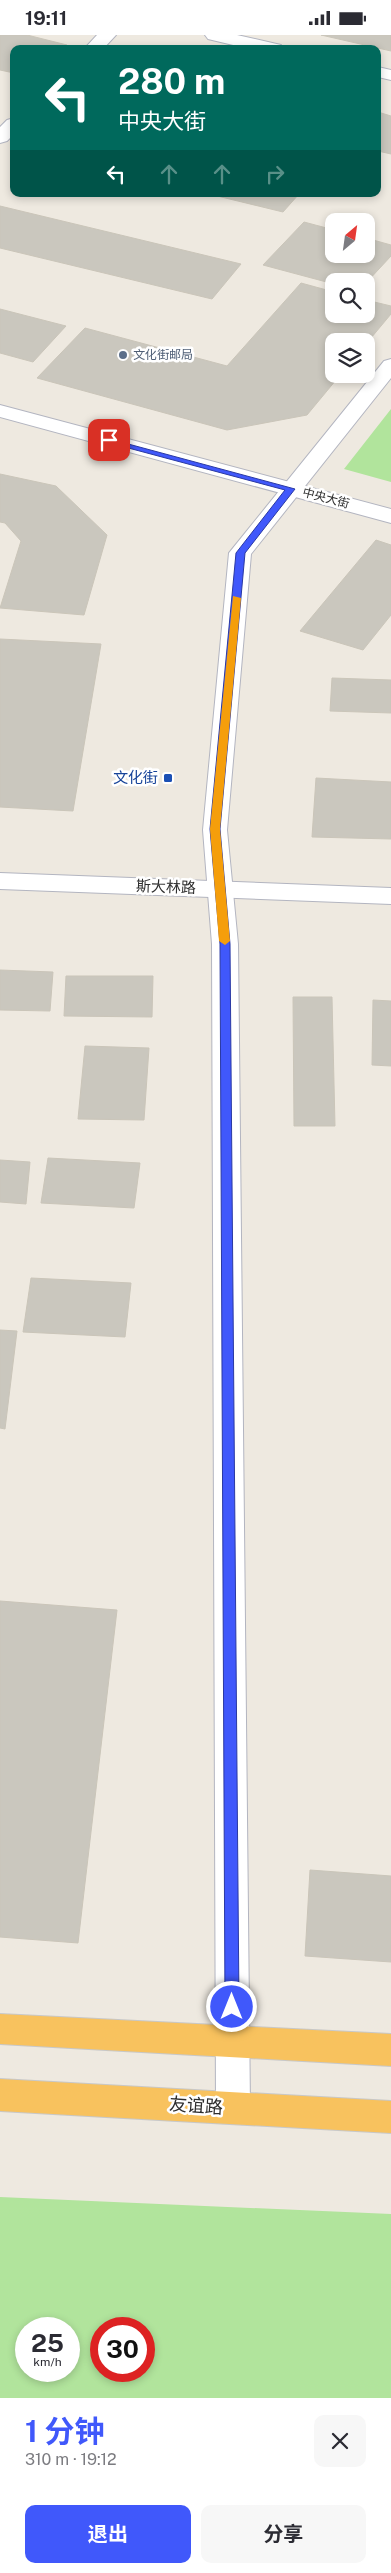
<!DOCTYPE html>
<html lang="zh">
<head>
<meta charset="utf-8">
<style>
	:root { --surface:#fff; --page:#f7f7f7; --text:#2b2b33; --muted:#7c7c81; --accent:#4058fb }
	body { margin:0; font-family:"Public Sans","Noto Sans SC",sans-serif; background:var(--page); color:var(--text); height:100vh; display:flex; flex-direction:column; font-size:19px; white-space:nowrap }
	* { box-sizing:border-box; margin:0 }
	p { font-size:16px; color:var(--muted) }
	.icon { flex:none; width:28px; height:28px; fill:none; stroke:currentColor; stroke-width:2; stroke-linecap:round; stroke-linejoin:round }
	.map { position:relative; height:2363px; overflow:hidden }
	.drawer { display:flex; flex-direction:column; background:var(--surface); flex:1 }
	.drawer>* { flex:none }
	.hud { position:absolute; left:10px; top:10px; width:371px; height:152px; border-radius:10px; box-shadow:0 2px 8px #0003; background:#00695c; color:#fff; overflow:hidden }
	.needle { width:32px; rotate:29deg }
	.fabs { position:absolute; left:325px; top:178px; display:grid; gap:10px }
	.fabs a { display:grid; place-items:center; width:50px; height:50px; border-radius:10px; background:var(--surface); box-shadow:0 2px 8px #0003; font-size:25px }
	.speed { position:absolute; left:15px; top:2282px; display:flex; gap:10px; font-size:25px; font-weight:700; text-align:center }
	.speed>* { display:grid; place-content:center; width:65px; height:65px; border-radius:50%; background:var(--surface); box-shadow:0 2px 8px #0003; line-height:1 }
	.speed small { font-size:12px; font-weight:400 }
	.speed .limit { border:8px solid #d22; background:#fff; color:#111 }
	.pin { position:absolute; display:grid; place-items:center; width:42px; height:42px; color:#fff; margin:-21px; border-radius:10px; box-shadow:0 2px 8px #0006 }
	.me { position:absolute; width:55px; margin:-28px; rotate:0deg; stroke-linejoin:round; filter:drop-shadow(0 0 4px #0008) }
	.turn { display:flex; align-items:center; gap:18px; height:105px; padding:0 25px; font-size:22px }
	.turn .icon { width:65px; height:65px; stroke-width:2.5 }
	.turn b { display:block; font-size:35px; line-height:42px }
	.lanes { display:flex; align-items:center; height:48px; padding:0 25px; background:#0003; justify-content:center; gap:25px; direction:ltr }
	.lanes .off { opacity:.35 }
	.round { display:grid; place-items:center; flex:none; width:52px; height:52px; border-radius:10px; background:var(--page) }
	.summary { display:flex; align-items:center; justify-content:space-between; height:85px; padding:0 25px }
	h1 { font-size:30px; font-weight:700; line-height:38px; color:var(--accent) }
	.action { display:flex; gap:10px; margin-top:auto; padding:10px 25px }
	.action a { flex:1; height:58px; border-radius:10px; background:var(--accent); color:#fff; font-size:20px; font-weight:700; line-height:58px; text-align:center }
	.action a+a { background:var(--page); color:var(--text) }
	.status { display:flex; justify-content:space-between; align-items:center; height:35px; padding:0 25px; background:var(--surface); direction:ltr }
	.status svg { height:14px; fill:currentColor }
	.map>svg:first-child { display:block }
	.green { fill:#b1e49c; fill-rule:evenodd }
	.building { fill:#cac7be; stroke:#cac5b9 }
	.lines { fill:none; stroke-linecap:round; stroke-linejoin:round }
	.minor-casing { stroke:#b3b5c0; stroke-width:2 }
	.tertiary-casing { stroke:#b3b5c0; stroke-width:2 }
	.trunk-casing { stroke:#c8c8c8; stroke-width:2 }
	.minor { fill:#fff; fill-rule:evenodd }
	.tertiary { fill:#fff; fill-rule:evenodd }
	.trunk { fill:#f8c25e; fill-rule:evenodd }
	.route { fill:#4058fb; stroke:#2a39a3 }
	.slow { fill:#f59e0b }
	.service-dot { fill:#5c6f8a; stroke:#fff; stroke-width:2 }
	.transit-dot { fill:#1a4fb4; stroke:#fff; stroke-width:2 }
	.labels { text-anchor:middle; stroke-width:5; stroke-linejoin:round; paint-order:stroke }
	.far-service-label { font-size:12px; fill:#4e5e75; stroke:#fff; text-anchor:start }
	.far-street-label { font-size:12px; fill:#2d2d2d; stroke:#fff }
	.transit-label { font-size:15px; fill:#164399; stroke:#fff; text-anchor:end }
	.street-label { font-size:15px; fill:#2d2d2d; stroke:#fff }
	.near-street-label { font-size:18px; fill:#2d2d2d; stroke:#fff }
</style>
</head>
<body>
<div class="status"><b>19:11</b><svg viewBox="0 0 49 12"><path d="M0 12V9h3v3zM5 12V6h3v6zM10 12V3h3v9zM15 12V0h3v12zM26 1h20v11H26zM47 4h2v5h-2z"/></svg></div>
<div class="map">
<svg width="391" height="2363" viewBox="0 0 391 2363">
	<rect width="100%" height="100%" fill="#eee9e0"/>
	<!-- green -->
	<path class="green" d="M 391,374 L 391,447 L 344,434 Z
		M 0,2162 L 391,2179 L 391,2363 L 0,2363 ZM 26,2294 L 69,2294 L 69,2336 L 26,2336 ZM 101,2294 L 144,2294 L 144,2336 L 101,2336 Z"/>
	<!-- building -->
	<path class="building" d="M 0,0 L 27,0 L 67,10 L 62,14 L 14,14 L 14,38 L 0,35 Z
		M 321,0 L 391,0 L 391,16 Z
		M 378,77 L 391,81 L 391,119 L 378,116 Z
		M 209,159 L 299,159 L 283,177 Z
		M 0,171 L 241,229 L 212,264 L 0,213 Z
		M 304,187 L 334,195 L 334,219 L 366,219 L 366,203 L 391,210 L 391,221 L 366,248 L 334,246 L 334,249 L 263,230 Z
		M 301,248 L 334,257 L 334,279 L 366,279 L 366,265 L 391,271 L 391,279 L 366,309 L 366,306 L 334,306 L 334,339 L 341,339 L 307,380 L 227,395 L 37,343 L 85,293 L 227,331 Z
		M 0,274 L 66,291 L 33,327 L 0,318 Z
		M 0,439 L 56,451 L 107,500 L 84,580 L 0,573 L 21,506 L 5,488 L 0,487 Z
		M 376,505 L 391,510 L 391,580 L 363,615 L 300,596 Z
		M 0,604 L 101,609 L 73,776 L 0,772 Z
		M 332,643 L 391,645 L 391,678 L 330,676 Z
		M 316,743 L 391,747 L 391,804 L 312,802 Z
		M 0,935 L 53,937 L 50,976 L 0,975 Z
		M 66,941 L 153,941 L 152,982 L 64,981 Z
		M 293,962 L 332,962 L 335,1091 L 294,1091 Z
		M 373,965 L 391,966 L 391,1031 L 372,1030 Z
		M 85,1011 L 149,1013 L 144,1085 L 78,1084 Z
		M 48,1123 L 140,1128 L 134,1173 L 41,1168 Z
		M 0,1125 L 30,1127 L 26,1169 L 0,1167 Z
		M 31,1243 L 131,1248 L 125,1302 L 23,1297 Z
		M 0,1295 L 17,1296 L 5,1394 L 0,1393 Z
		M 0,1566 L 117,1575 L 78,1908 L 0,1902 Z
		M 310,1835 L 391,1841 L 391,1927 L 305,1921 Z"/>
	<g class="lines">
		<defs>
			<path id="minor" d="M 97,0 L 116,0 L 103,14 L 84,14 Z
				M 205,0 L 237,0 L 281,10 L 284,14 L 250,14 L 208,4 Z
				M 378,32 L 391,35 L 391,45 L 378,42 Z
				M 14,83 L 14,99 L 7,106 L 0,108 L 0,92 L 7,85 Z
				M 391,324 L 391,343 L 251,519 L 227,795 L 238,909 L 250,2073 L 245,2084 L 233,2089 L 221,2084 L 216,2073 L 212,909 L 203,795 L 229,518 L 384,326 Z"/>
			<path id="tertiary" d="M 0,370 L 391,474 L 391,488 L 0,382 Z
				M 0,838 L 391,853 L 391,869 L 0,854 Z"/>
			<path id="trunk" d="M 0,1979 L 391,1999 L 391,2031 L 0,2009 Z
				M 0,2044 L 391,2066 L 391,2098 L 0,2076 Z"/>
		</defs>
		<!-- minor casing -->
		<use href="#minor" class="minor-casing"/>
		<!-- tertiary casing -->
		<use href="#tertiary" class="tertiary-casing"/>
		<!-- trunk casing -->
		<use href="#trunk" class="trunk-casing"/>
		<!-- minor -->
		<use href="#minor" class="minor"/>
		<!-- tertiary -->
		<use href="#tertiary" class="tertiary"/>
		<!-- trunk -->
		<use href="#trunk" class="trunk"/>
	</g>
	<!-- route -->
	<path class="route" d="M 106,403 L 295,454 L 245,518 L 220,794 L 230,909 L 239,1972 L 237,1976 L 232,1978 L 227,1976 L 225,1972 L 220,909 L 210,794 L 236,518 L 285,455 L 106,407 Z"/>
	<!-- slow -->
	<path class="slow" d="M 233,561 L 241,563 L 220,794 L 230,906 L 225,910 L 219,906 L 210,794 Z"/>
	<!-- markers -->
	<circle class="service-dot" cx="123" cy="320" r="5"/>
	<rect class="transit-dot" x="163" y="738" width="10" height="10" rx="2.5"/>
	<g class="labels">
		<!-- far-service labels -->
		<g class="far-service-label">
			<text x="133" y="324">文化街邮局</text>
		</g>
		<!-- far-street labels -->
		<g class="far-street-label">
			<text transform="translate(326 463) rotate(15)" y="4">中央大街</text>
		</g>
		<!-- transit labels -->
		<g class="transit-label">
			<text x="158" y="748">文化街</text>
		</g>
		<!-- street labels -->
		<g class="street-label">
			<text transform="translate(166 852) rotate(2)" y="5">斯大林路</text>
		</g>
		<!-- near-street labels -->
		<g class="near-street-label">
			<text transform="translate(196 2071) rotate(4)" y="6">友谊路</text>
		</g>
	</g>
</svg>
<div class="fabs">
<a><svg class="needle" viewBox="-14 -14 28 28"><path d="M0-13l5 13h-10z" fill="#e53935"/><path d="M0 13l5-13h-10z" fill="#7c7c81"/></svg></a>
<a><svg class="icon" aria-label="search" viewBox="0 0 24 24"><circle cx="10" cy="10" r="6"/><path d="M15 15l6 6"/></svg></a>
<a><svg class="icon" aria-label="layers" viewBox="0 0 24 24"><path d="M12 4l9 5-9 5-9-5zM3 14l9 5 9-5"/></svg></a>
</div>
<div class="speed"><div>25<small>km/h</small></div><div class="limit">30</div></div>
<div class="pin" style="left:109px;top:405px;background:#d93025"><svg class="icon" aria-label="arrive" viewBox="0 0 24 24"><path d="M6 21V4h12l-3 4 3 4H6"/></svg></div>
<svg class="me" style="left:232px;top:1972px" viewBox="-20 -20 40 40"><circle r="17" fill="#4058fb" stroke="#fff" stroke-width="3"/><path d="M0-11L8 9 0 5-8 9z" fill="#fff"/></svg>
<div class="hud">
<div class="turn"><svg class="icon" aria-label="left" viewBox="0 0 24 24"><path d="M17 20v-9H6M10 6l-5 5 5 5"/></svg><div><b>280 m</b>中央大街</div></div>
<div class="lanes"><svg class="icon" aria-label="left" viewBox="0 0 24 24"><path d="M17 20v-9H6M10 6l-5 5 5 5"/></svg><svg class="icon off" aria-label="ahead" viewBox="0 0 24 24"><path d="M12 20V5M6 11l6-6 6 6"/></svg><svg class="icon off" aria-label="ahead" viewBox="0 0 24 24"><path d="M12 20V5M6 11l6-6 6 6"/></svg><svg class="icon off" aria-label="right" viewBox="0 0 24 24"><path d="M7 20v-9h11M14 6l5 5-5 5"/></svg></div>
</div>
</div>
<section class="drawer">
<div class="summary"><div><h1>1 分钟</h1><p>310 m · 19:12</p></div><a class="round"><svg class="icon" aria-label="close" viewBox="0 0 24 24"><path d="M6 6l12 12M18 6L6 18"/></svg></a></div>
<div class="action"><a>退出</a><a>分享</a></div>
</section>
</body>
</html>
